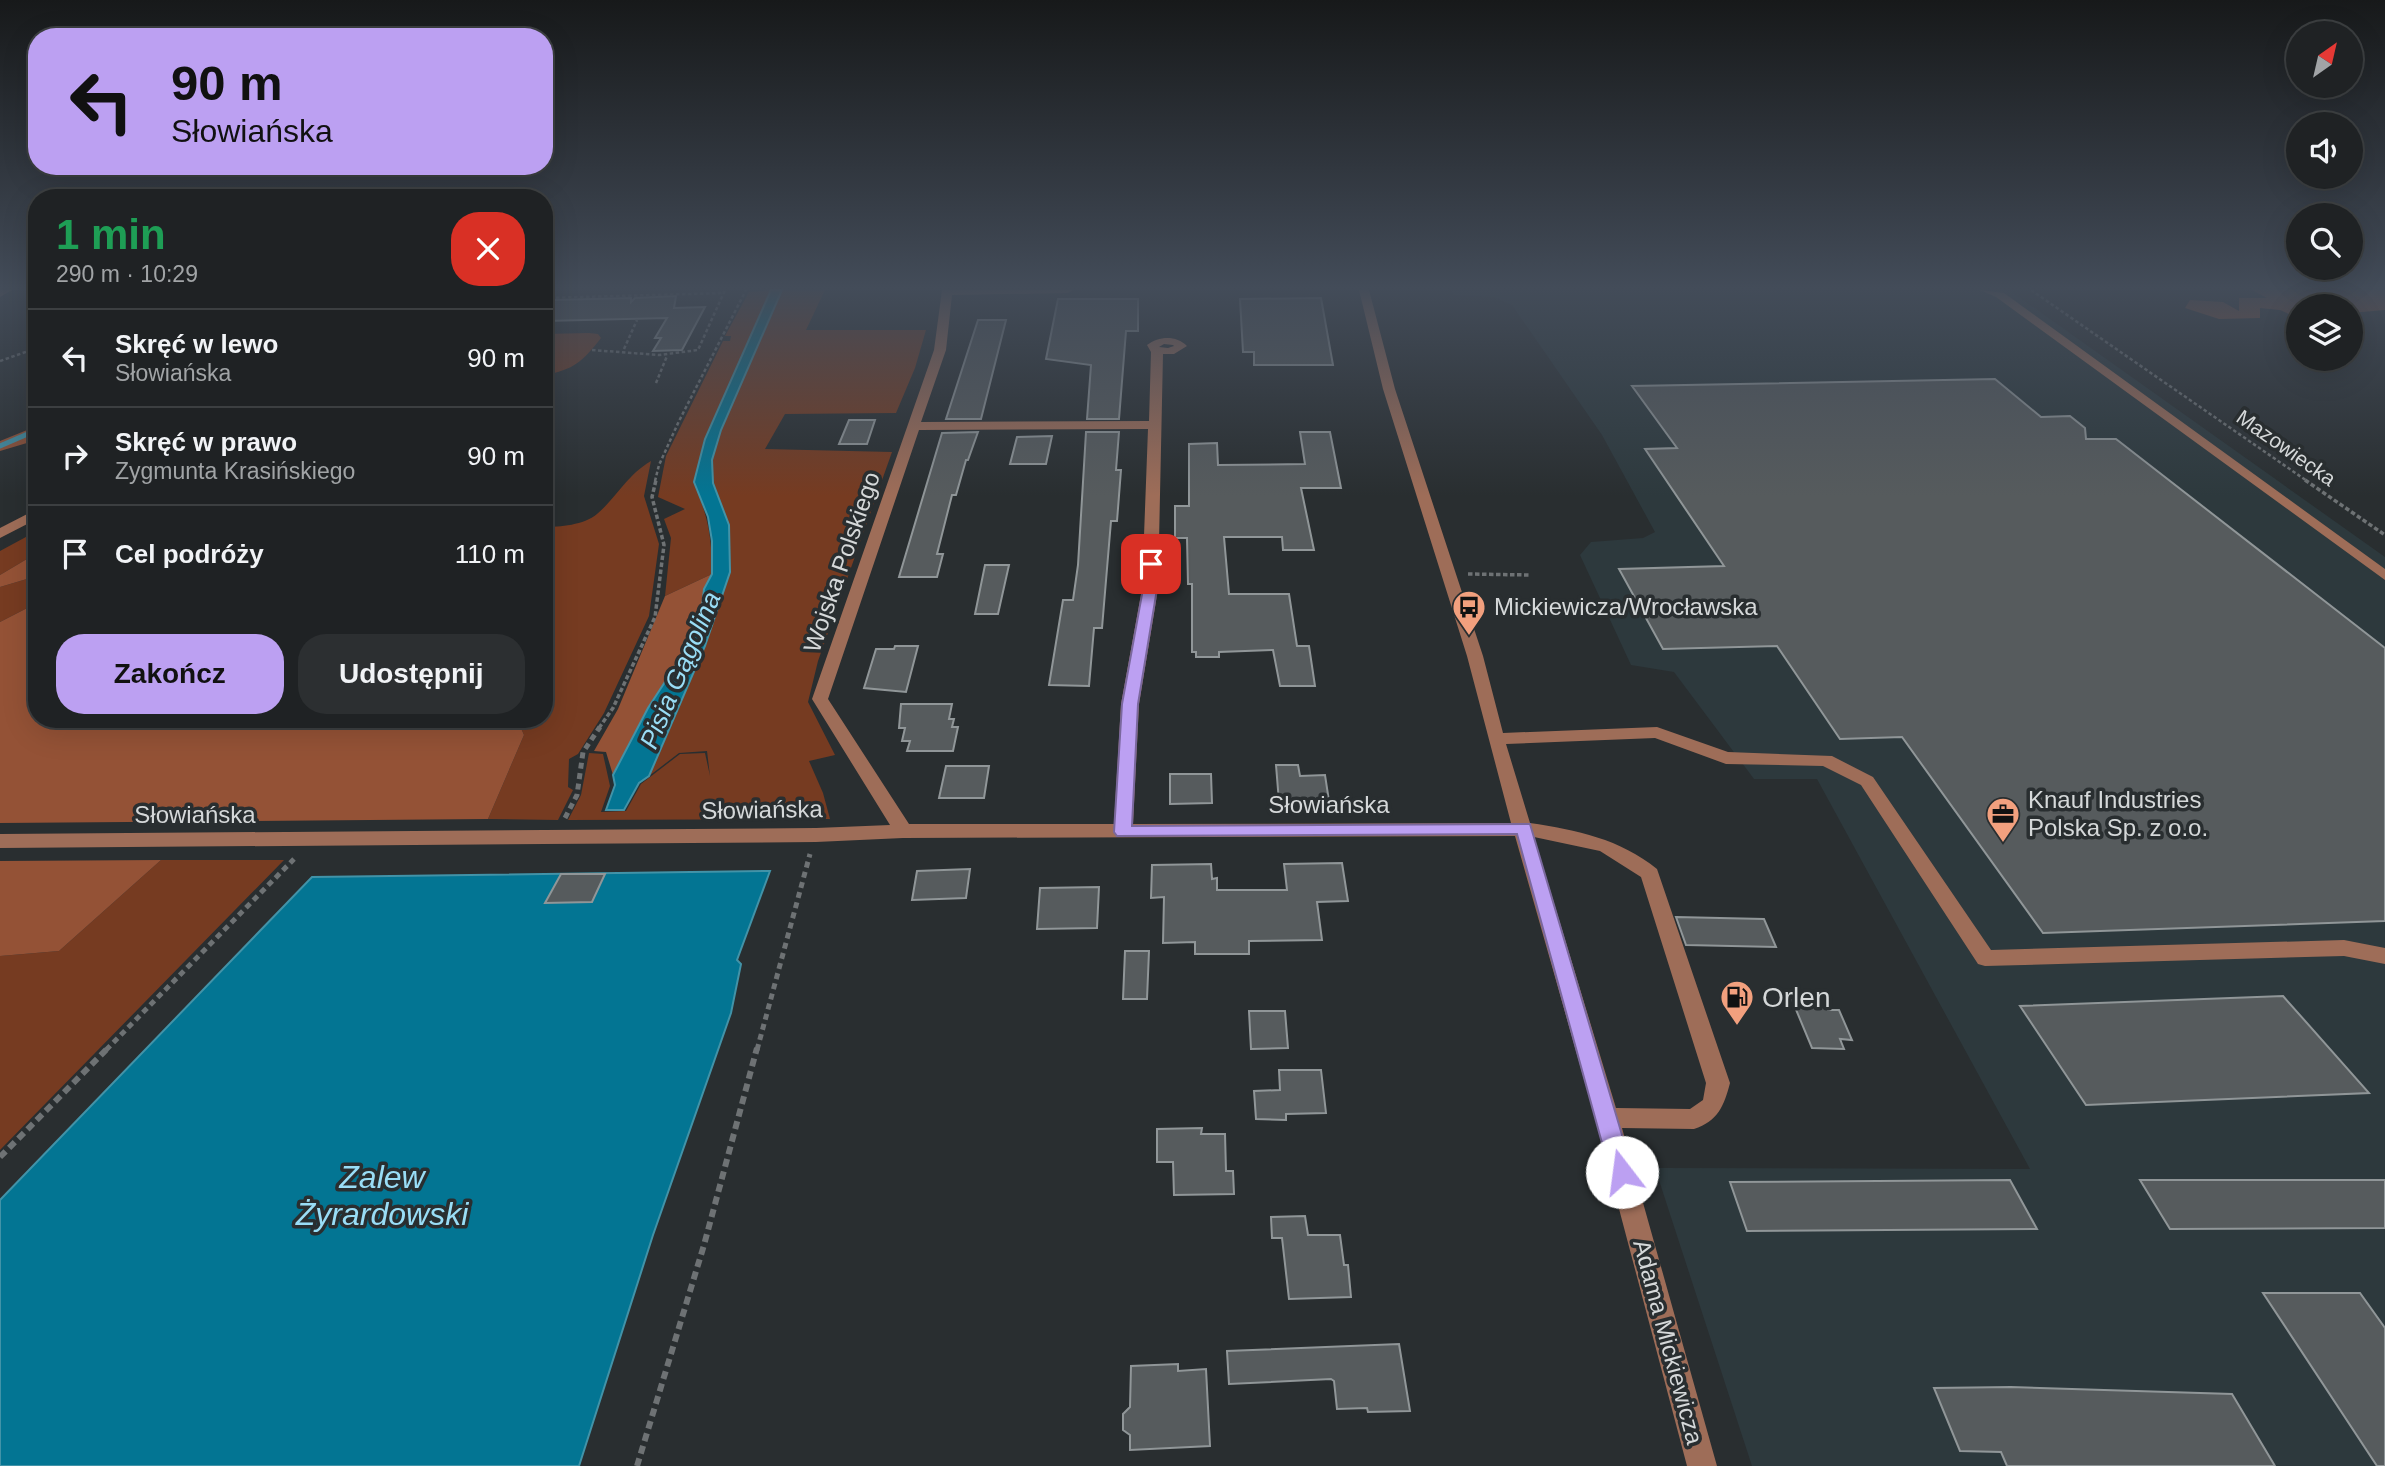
<!DOCTYPE html>
<html lang="pl">
<head>
<meta charset="utf-8">
<style>
	:root { --surface:#1f2224; --page:#2c2f31; --text:#f1f3f6; --muted:#a1a4a6; --line:#3c3f41; --accent:#bca0f2 }
	body { margin:0; font-family:Helvetica,sans-serif; background:var(--page); color:var(--text); height:100vh; display:flex; flex-direction:column; font-size:26px; white-space:nowrap }
	* { box-sizing:border-box; margin:0 }
	p { font-size:23px; color:var(--muted) }
	.icon { flex:none; width:38px; height:38px; fill:none; stroke:currentColor; stroke-width:2; stroke-linecap:round; stroke-linejoin:round }
	.map { position:relative; flex:1; overflow:hidden }
	.panel { position:absolute; left:28px; top:189px; width:525px; height:539px; display:flex; flex-direction:column; background:var(--surface); border-radius:28px; box-shadow:0 7px 28px #0002,0 0 0 2px var(--line) }
	.panel>* { flex:none }
	.banner { position:absolute; left:28px; top:28px; width:525px; height:147px; border-radius:28px; box-shadow:0 7px 28px #0002,0 0 0 2px var(--line); background:#bca0f2; color:#111; overflow:hidden }
	.needle { width:46px; rotate:34deg }
	.buttons { position:absolute; left:2286px; top:21px; display:grid; gap:14px }
	.buttons a { display:grid; place-items:center; width:77px; height:77px; border-radius:50%; background:var(--surface); box-shadow:0 7px 28px #0002,0 0 0 2px var(--line); font-size:35px }
	.pin { position:absolute; display:grid; place-items:center; width:60px; height:60px; color:#fff; margin:-30px; border-radius:14px; box-shadow:0 4px 10px #0006 }
	.me { position:absolute; width:77px; margin:-38px; rotate:345deg; stroke-linejoin:round; filter:drop-shadow(0 0 5px #0008) }
	.turn { display:flex; align-items:center; gap:24px; height:147px; padding:0 28px; font-size:32px }
	.turn .icon { width:91px; height:91px; stroke-width:2.5 }
	.turn b { display:block; font-size:49px; line-height:60px }
	.round { display:grid; place-items:center; flex:none; width:74px; height:74px; border-radius:28px; background:var(--page) }
	.overview { display:flex; align-items:center; justify-content:space-between; height:119px; padding:0 28px }
	h1 { font-size:42px; font-weight:800; line-height:52px; color:#1e9e55 }
	.primary-button { display:flex; gap:14px; margin-top:auto; padding:14px 28px }
	.primary-button a { flex:1; height:80px; border-radius:28px; background:var(--accent); color:#111; font-size:28px; font-weight:800; line-height:80px; text-align:center }
	.primary-button a+a { background:var(--page); color:var(--text) }
	ul { padding:0; list-style:none }
	li { display:flex; align-items:center; gap:21px; height:98px; padding:0 28px; border-top:2px solid var(--line) }
	li div { flex:1 }
	li b { display:block; font-size:26px }
	li em { font-style:normal }
	.map>svg:first-child { display:block }
	.built { fill:#2d393d }
	.green { fill:#763b21 }
	.forest { fill:#945236 }
	.water { fill:#037593; stroke:#4293a8; stroke-width:2 }
	.lines { fill:none; stroke-linecap:round; stroke-linejoin:round }
	.stream { stroke:#4293a8; stroke-width:5 }
	.building { fill:#565b5d; stroke:#909698; stroke-width:2 }
	.path-far3 { stroke:#6e7274; stroke-width:2.5; stroke-dasharray:3.5 2.5; stroke-linecap:butt }
	.path-far2 { stroke:#6e7274; stroke-width:3.5; stroke-dasharray:4.5 2.5; stroke-linecap:butt }
	.path-far1 { stroke:#6e7274; stroke-width:5; stroke-dasharray:6 4.5; stroke-linecap:butt }
	.path { stroke:#6e7274; stroke-width:6; stroke-dasharray:8 5; stroke-linecap:butt }
	.minor { fill:#9e6d58; fill-rule:evenodd }
	.route { fill:#bca0f2; stroke:#7a689d; stroke-width:2 }
	.labels { text-anchor:middle; stroke-width:7; stroke-linejoin:round; paint-order:stroke }
	.far-street-label { font-size:21px; fill:#d5d8d9; stroke:#292e30 }
	.street-label { font-size:24px; fill:#d5d8d9; stroke:#292e30 }
	.poi-label { font-size:24px; fill:#d5d8d9; stroke:#292e30; text-anchor:start }
	.water-label { font-size:26px; font-style:italic; fill:#99ddf6; stroke:#292e30 }
	.near-poi-label { font-size:28px; fill:#d5d8d9; stroke:#292e30; text-anchor:start }
	.near-water-label { font-size:32px; font-style:italic; fill:#99ddf6; stroke:#292e30 }
</style>
</head>
<body>
<div class="map">
<svg width="2385" height="1466" viewBox="0 0 2385 1466">
	<rect width="100%" height="100%" fill="#292e30"/>
	<!-- built -->
	<path class="built" d="M 1450,290 L 2009,290 L 2385,557 L 2385,1466 L 1752,1466 L 1655,1168 L 2030,1169 L 1817,779 L 1754,779 L 1674,672 L 1631,665 L 1580,555 L 1591,542 L 1643,538 L 1655,532 L 1602,435 L 1512,305 L 1494,297 L 1454,295 Z"/>
	<!-- green -->
	<path class="green" d="M 771,290 L 694,482 C 708,518 712,535 712,574 L 665,596 L 671,538 L 664,519 L 685,509 L 658,497 L 666,456 L 723,341 L 730,341 L 731,336 L 725,336 L 749,292 Z
		M 782,290 L 825,290 L 806,330 L 926,330 L 915,368 L 896,413 L 785,414 L 765,449 L 892,452 L 818,661 L 808,702 L 835,755 L 809,761 L 823,793 L 830,819 L 568,820 L 581,795 L 589,753 L 603,754 L 610,786 L 601,812 L 626,811 L 641,784 L 680,754 L 705,753 L 710,776 L 707,751 L 679,753 L 649,776 L 705,646 L 730,572 L 729,525 L 713,483 L 712,461 L 721,430 Z
		M 589,333 L 598,334 L 601,338 C 583,361 574,370 544,375 L 544,334 Z
		M 651,461 L 644,496 L 659,544 L 649,616 L 604,713 L 578,754 L 569,759 L 568,787 L 573,790 L 558,820 L 488,819 L 524,735 L 517,719 L 544,719 L 544,527 C 560,527 584,525 597,514 C 617,497 627,475 651,461 Z
		M 37,531 L 37,553 L 0,575 L 0,551 Z
		M 37,576 L 37,603 L 0,622 L 0,587 Z
		M 161,860 L 284,860 L 0,1150 L 0,956 L 59,951 Z"/>
	<!-- forest -->
	<path class="forest" d="M 2252,290 L 2385,290 L 2385,310 L 2350,313 L 2350,306 L 2298,306 L 2296,317 L 2280,310 L 2260,308 L 2260,318 L 2219,319 L 2185,308 L 2190,300 L 2223,302 L 2239,311 L 2239,298 L 2267,298 Z
		M 37,426 L 37,440 L 0,451 L 0,441 Z
		M 37,553 L 37,576 L 0,587 L 0,575 Z
		M 712,574 L 704,589 L 701,617 L 691,642 L 613,775 L 606,752 L 594,751 L 618,709 L 665,596 Z
		M 37,603 L 37,719 L 382,719 L 383,721 L 517,719 L 524,735 L 488,819 L 0,823 L 0,622 Z
		M 161,860 L 59,951 L 0,956 L 0,861 Z"/>
	<!-- water -->
	<path class="water" d="M 771,290 L 782,290 L 721,430 L 712,460 L 713,483 L 729,525 L 730,572 L 705,646 L 649,776 L 639,783 L 624,810 L 606,810 L 615,785 L 613,775 L 648,708 L 691,642 L 701,617 L 704,589 L 712,574 L 712,541 L 708,517 L 694,482 L 705,439 Z
		M 770,871 L 737,960 L 741,964 L 731,1013 L 653,1235 L 579,1466 L 0,1466 L 0,1200 L 312,877 Z"/>
	<g class="lines">
		<!-- stream -->
		<path class="stream" d="M 0,446 L 37,430"/>
	</g>
	<!-- building -->
	<path class="building" d="M 676,296 L 674,308 L 705,307 L 682,350 L 653,351 L 661,338 L 655,338 L 667,318 L 544,321 L 544,308 L 553,300 L 631,298 L 631,302 L 635,298 Z
		M 1321,298 L 1333,365 L 1254,365 L 1254,352 L 1243,352 L 1240,299 Z
		M 1058,299 L 1138,299 L 1138,331 L 1126,331 L 1119,419 L 1087,419 L 1091,365 L 1046,359 Z
		M 978,320 L 1006,320 L 981,419 L 946,419 Z
		M 1995,379 L 2041,417 L 2070,416 L 2085,428 L 2086,439 L 2116,439 L 2385,648 L 2385,921 L 2043,933 L 1902,737 L 1840,739 L 1777,646 L 1663,649 L 1619,569 L 1724,566 L 1645,449 L 1677,448 L 1632,386 Z
		M 849,420 L 875,420 L 867,444 L 839,444 Z
		M 978,432 L 968,460 L 966,460 L 956,495 L 952,495 L 937,554 L 943,554 L 937,577 L 899,577 L 942,433 Z
		M 1086,432 L 1119,432 L 1116,470 L 1121,470 L 1117,521 L 1111,521 L 1102,628 L 1094,628 L 1089,686 L 1049,685 L 1063,600 L 1073,600 L 1078,565 Z
		M 1300,432 L 1330,432 L 1341,488 L 1301,488 L 1314,550 L 1283,550 L 1282,537 L 1224,537 L 1229,594 L 1289,594 L 1297,646 L 1309,646 L 1315,686 L 1280,686 L 1273,650 L 1219,652 L 1219,657 L 1196,657 L 1196,652 L 1192,652 L 1192,584 L 1188,584 L 1187,538 L 1175,538 L 1175,506 L 1189,506 L 1189,444 L 1217,443 L 1218,465 L 1305,464 Z
		M 1052,436 L 1046,464 L 1010,464 L 1017,437 Z
		M 985,565 L 1009,565 L 998,614 L 975,614 Z
		M 895,646 L 918,646 L 906,692 L 864,688 L 876,649 L 894,649 Z
		M 901,704 L 952,704 L 949,719 L 954,719 L 952,727 L 958,727 L 953,751 L 907,751 L 910,741 L 902,741 L 905,728 L 899,728 Z
		M 1276,765 L 1298,765 L 1300,776 L 1325,775 L 1329,801 L 1279,802 Z
		M 946,766 L 989,766 L 984,798 L 939,798 Z
		M 1170,774 L 1211,774 L 1212,803 L 1170,804 Z
		M 1342,863 L 1348,901 L 1317,902 L 1322,940 L 1249,941 L 1249,954 L 1195,954 L 1195,942 L 1163,943 L 1164,897 L 1151,898 L 1152,865 L 1211,864 L 1212,879 L 1217,878 L 1217,890 L 1287,890 L 1284,864 Z
		M 970,869 L 966,898 L 912,900 L 917,871 Z
		M 561,874 L 605,874 L 592,902 L 545,903 Z
		M 1099,887 L 1097,928 L 1037,929 L 1040,888 Z
		M 1676,917 L 1764,919 L 1776,947 L 1686,945 Z
		M 1125,951 L 1149,951 L 1147,999 L 1123,999 Z
		M 2283,996 L 2369,1093 L 2086,1105 L 2020,1006 Z
		M 1792,1000 L 1824,1001 L 1828,1010 L 1839,1010 L 1852,1040 L 1840,1039 L 1844,1049 L 1812,1048 Z
		M 1249,1011 L 1285,1011 L 1288,1048 L 1251,1049 Z
		M 1279,1070 L 1321,1070 L 1326,1113 L 1286,1114 L 1286,1120 L 1256,1119 L 1254,1091 L 1280,1090 Z
		M 1202,1128 L 1201,1134 L 1225,1134 L 1226,1171 L 1233,1171 L 1234,1194 L 1174,1195 L 1173,1162 L 1157,1162 L 1157,1129 Z
		M 2010,1180 L 2037,1229 L 1747,1231 L 1730,1182 Z
		M 2140,1180 L 2385,1180 L 2385,1228 L 2170,1229 Z
		M 1305,1216 L 1308,1235 L 1340,1235 L 1344,1265 L 1348,1265 L 1351,1297 L 1289,1299 L 1282,1238 L 1272,1238 L 1271,1217 Z
		M 2263,1293 L 2360,1293 L 2385,1328 L 2385,1466 L 2377,1466 Z
		M 1399,1344 L 1410,1411 L 1368,1412 L 1367,1408 L 1337,1409 L 1334,1381 L 1331,1379 L 1229,1384 L 1227,1351 Z
		M 1178,1364 L 1178,1371 L 1206,1369 L 1210,1446 L 1130,1450 L 1130,1435 L 1123,1430 L 1123,1414 L 1130,1407 L 1131,1366 Z
		M 2011,1387 L 2232,1394 L 2275,1466 L 2007,1466 L 2001,1452 L 1960,1451 L 1934,1388 Z"/>
	<g class="lines">
		<!-- path-far3 -->
		<path class="path-far3" d="M 2031,290 L 2307,481
			M 544,298 L 724,293
			M 624,349 L 637,320
			M 592,350 L 659,355 L 698,350 L 725,290
			M 0,361 L 37,348
			M 656,383 L 667,356
			M 655,481 L 659,465 L 679,421 L 746,290"/>
		<!-- path-far2 -->
		<path class="path-far2" d="M 2305,480 L 2385,535
			M 1468,574 L 1530,575
			M 599,728 L 613,708 L 655,617 L 664,545 L 652,497 L 656,480"/>
		<!-- path-far1 -->
		<path class="path-far1" d="M 565,818 L 577,795 L 583,752 L 600,727
			M 106,1050 L 294,859
			M 757,1050 L 810,854"/>
		<!-- path -->
		<path class="path" d="M 0,1157 L 108,1048
			M 637,1466 L 704,1245 L 757,1048"/>
		<!-- minor -->
		<path class="minor" d="M 0,290 L 12,290 L 0,297 Z
			M 942,290 L 1073,290 L 1068,293 L 952,295 L 946,350 L 921,422 L 1149,421 L 1151,352 L 1147,345 C 1159,336 1176,335 1187,346 L 1174,354 L 1163,354 L 1158,589 L 1139,704 L 1133,824 L 1511,823 L 1467,656 L 1383,389 L 1359,290 L 1369,290 L 1395,389 L 1483,656 L 1503,733 L 1657,727 L 1728,752 L 1832,756 L 1873,777 L 1991,950 L 2344,940 L 2385,948 L 2385,964 L 2344,956 L 1985,966 L 1978,964 L 1861,785 L 1823,766 L 1726,764 L 1655,738 L 1506,744 L 1530,823 C 1577,830 1620,839 1657,869 L 1730,1083 C 1724,1106 1718,1121 1694,1129 L 1622,1128 L 1717,1466 L 1687,1466 L 1595,1118 L 1515,836 L 903,838 L 816,842 L 0,848 L 0,834 L 816,828 L 890,825 L 812,699 L 934,350 ZM 1164,344 L 1173,345 L 1174,346 L 1168,348 L 1159,347 ZM 1148,429 L 1142,589 L 1121,704 L 1114,824 L 909,824 L 828,699 L 919,430 ZM 1534,837 L 1600,851 L 1641,877 L 1706,1083 L 1703,1100 L 1690,1109 L 1616,1108 Z
			M 1980,290 L 2004,293 L 2385,569 L 2385,580 L 1996,297 Z
			M 37,509 L 37,519 L 0,538 L 0,528 Z"/>
	</g>
	<!-- sky -->
	<linearGradient id="sky" x2="0" y2="1"><stop stop-color="#17191a"/><stop offset="0.58" stop-color="#434c59"/><stop offset="1" stop-color="#434c59" stop-opacity="0"/></linearGradient>
	<rect width="2385" height="496" fill="url(#sky)"/>
	<!-- route -->
	<path class="route" d="M 1151,560 L 1157,564 L 1157,589 L 1138,704 L 1132,826 L 1530,824 L 1633,1172 L 1629,1179 L 1622,1182 L 1614,1179 L 1610,1172 L 1517,834 L 1117,836 L 1114,832 L 1122,704 L 1143,589 L 1144,564 Z"/>
	<!-- icons -->
	<defs>
		<symbol id="bus-pin" viewBox="-11 -11 22 30"><path d="M0 17L-7.5 6A9.5 9.5 0 1 1 7.5 6Z" fill="#f2a07e" stroke="#292e30"/><path d="M-5-6H5V4H4V6H2V4H-2V6H-4V4H-5ZM-3.5-4V0h7V-4ZM-3.5 1.2v1.5H-2V1.2ZM2 1.2v1.5H3.5V1.2Z" fill="#111"/></symbol>
		<symbol id="office-pin" viewBox="-11 -11 22 30"><path d="M0 17L-7.5 6A9.5 9.5 0 1 1 7.5 6Z" fill="#f2a07e" stroke="#292e30"/><path d="M-6-3h4V-5.5h4V-3h4V5H-6ZM-1-4.5V-3h2v-1.5ZM-6 0V1H6V0Z" fill="#111"/></symbol>
		<symbol id="fuel-pin" viewBox="-11 -11 22 30"><path d="M0 17L-7.5 6A9.5 9.5 0 1 1 7.5 6Z" fill="#f2a07e" stroke="#292e30"/><path d="M-5.5-6h7V0h2V4h1.3V-2.5L3-4.5l.8-.8L6-3V5H2.5V1h-1V6h-7ZM-4.2-4.7v3.2H.2V-4.7Z" fill="#111"/></symbol>
	</defs>
	<g fill-rule="evenodd">
		<use href="#bus-pin" x="1450" y="588" width="38" height="52"/>
		<use href="#office-pin" x="1984" y="795" width="38" height="52"/>
		<use href="#fuel-pin" x="1718" y="978" width="38" height="52"/>
	</g>
	<g class="labels">
		<!-- far-street labels -->
		<g class="far-street-label">
			<text transform="translate(2286 448) rotate(35)" y="7">Mazowiecka</text>
		</g>
		<!-- street labels -->
		<g class="street-label">
			<text transform="translate(842 562) rotate(-71)" y="8">Wojska Polskiego</text>
			<text x="1329" y="813">Słowiańska</text>
			<text transform="translate(762 810) rotate(-1)" y="8">Słowiańska</text>
			<text x="195" y="823">Słowiańska</text>
			<text transform="translate(1668 1342) rotate(75)" y="8">Adama Mickiewicza</text>
		</g>
		<!-- poi labels -->
		<g class="poi-label">
			<text x="1494" y="615">Mickiewicza/Wrocławska</text>
			<text x="2028" y="808">Knauf Industries<tspan x="2028" dy="28">Polska Sp. z o.o.</tspan></text>
		</g>
		<!-- water labels -->
		<g class="water-label">
			<text transform="translate(680 670) rotate(-67)" y="9">Pisia Gągolina</text>
		</g>
		<!-- near-poi labels -->
		<g class="near-poi-label">
			<text x="1762" y="1007">Orlen</text>
		</g>
		<!-- near-water labels -->
		<g class="near-water-label">
			<text x="382" y="1188">Zalew<tspan x="382" dy="37">Żyrardowski</tspan></text>
		</g>
	</g>
</svg>
<div class="buttons">
<a><svg class="needle" viewBox="-14 -14 28 28"><path d="M0-13l5 13h-10z" fill="#e53935"/><path d="M0 13l5-13h-10z" fill="#a1a4a6"/></svg></a>
<a><svg class="icon" aria-label="sound" viewBox="0 0 24 24"><path d="M4 9h4l5-4v14l-5-4H4zM17 9q2 3 0 6"/></svg></a>
<a><svg class="icon" aria-label="search" viewBox="0 0 24 24"><circle cx="10" cy="10" r="6"/><path d="M15 15l6 6"/></svg></a>
<a><svg class="icon" aria-label="layers" viewBox="0 0 24 24"><path d="M12 4l9 5-9 5-9-5zM3 14l9 5 9-5"/></svg></a>
</div>
<div class="pin" style="left:1151px;top:564px;background:#d93025"><svg class="icon" aria-label="arrive" viewBox="0 0 24 24"><path d="M6 21V4h12l-3 4 3 4H6"/></svg></div>
<svg class="me" style="left:1622px;top:1172px" viewBox="-20 -20 40 40"><circle r="19" fill="#fff"/><path d="M0-13L10 11 0 6-10 11z" fill="#bca0f2"/></svg>
<div class="banner">
<div class="turn"><svg class="icon" aria-label="left" viewBox="0 0 24 24"><path d="M17 20v-9H6M10 6l-5 5 5 5"/></svg><div><b>90 m</b>Słowiańska</div></div>
</div>
<section class="panel">
<div class="overview"><div><h1>1 min</h1><p>290 m · 10:29</p></div><a class="round" style="background:#d93025;color:#fff"><svg class="icon" aria-label="close" viewBox="0 0 24 24"><path d="M6 6l12 12M18 6L6 18"/></svg></a></div>
<ul>
<li><svg class="icon" aria-label="left" viewBox="0 0 24 24"><path d="M17 20v-9H6M10 6l-5 5 5 5"/></svg><div><b>Skręć w lewo</b><p>Słowiańska</p></div><em>90 m</em></li>
<li><svg class="icon" aria-label="right" viewBox="0 0 24 24"><path d="M7 20v-9h11M14 6l5 5-5 5"/></svg><div><b>Skręć w prawo</b><p>Zygmunta Krasińskiego</p></div><em>90 m</em></li>
<li><svg class="icon" aria-label="arrive" viewBox="0 0 24 24"><path d="M6 21V4h12l-3 4 3 4H6"/></svg><div><b>Cel podróży</b></div><em>110 m</em></li>
</ul>
<div class="primary-button"><a>Zakończ</a><a>Udostępnij</a></div>
</section>
</div>
</body>
</html>
